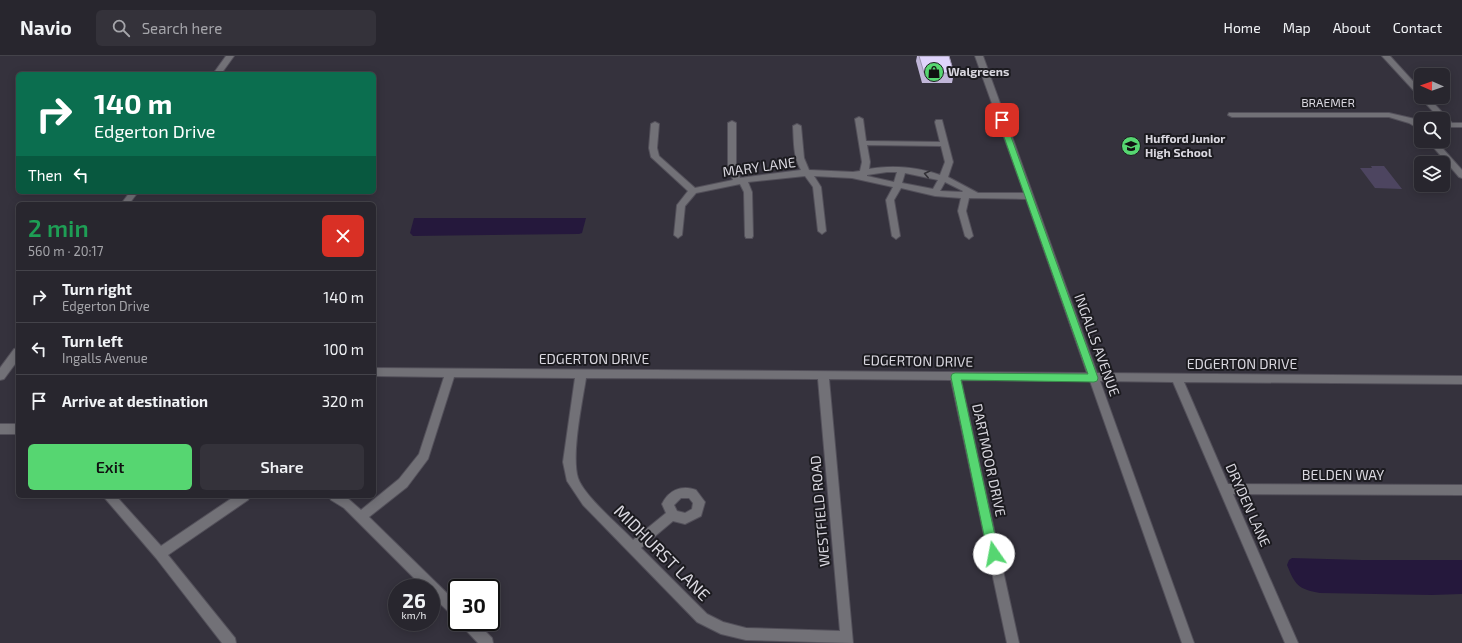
<!DOCTYPE html>
<html lang="en">
<head>
<meta charset="utf-8">
<style>
	:root { --surface:#28262e; --page:#34323a; --text:#f1f3f6; --muted:#a5a5aa; --line:#44434a; --accent:#56d671 }
	body { margin:0; font-family:"Exo 2",sans-serif; background:var(--page); color:var(--text); height:100vh; display:flex; flex-direction:column; font-size:15px; white-space:nowrap }
	* { box-sizing:border-box; margin:0 }
	p { font-size:13px; color:var(--muted) }
	.icon { flex:none; width:22px; height:22px; fill:none; stroke:currentColor; stroke-width:2; stroke-linecap:round; stroke-linejoin:round }
	.map { position:relative; flex:1; overflow:hidden }
	.drawer { position:absolute; left:16px; top:146px; width:360px; height:296px; display:flex; flex-direction:column; background:var(--surface); border-radius:6px; box-shadow:0 2px 10px #0003,0 0 0 1px var(--line) }
	.drawer>* { flex:none }
	.banner { position:absolute; left:16px; top:16px; width:360px; height:122px; border-radius:6px; box-shadow:0 2px 10px #0003,0 0 0 1px var(--line); background:#0b6e4f; color:#fff; overflow:hidden }
	.needle { width:26px; rotate:272deg }
	.controls { position:absolute; left:1414px; top:12px; display:grid; gap:8px }
	.controls a { display:grid; place-items:center; width:36px; height:36px; border-radius:6px; background:var(--surface); box-shadow:0 2px 10px #0003,0 0 0 1px var(--line); font-size:20px }
	.speed { position:absolute; left:388px; top:523px; display:flex; gap:8px; font-size:20px; font-weight:700; text-align:center }
	.speed>* { display:grid; place-content:center; width:52px; height:52px; border-radius:50%; background:var(--surface); box-shadow:0 2px 10px #0003,0 0 0 1px var(--line); line-height:1 }
	.speed small { font-size:10px; font-weight:400 }
	.speed .limit { border:2px solid #111; border-radius:6px; background:#fff; color:#111 }
	.pin { position:absolute; display:grid; place-items:center; width:34px; height:34px; color:#fff; margin:-17px; border-radius:8px; box-shadow:0 2px 6px #0006 }
	.me { position:absolute; width:44px; margin:-22px; rotate:348deg; stroke-linejoin:round; filter:drop-shadow(0 0 3px #0008) }
	.turn { display:flex; align-items:center; gap:14px; height:84px; padding:0 12px; font-size:18px }
	.turn .icon { width:52px; height:52px; stroke-width:2.5 }
	.turn b { display:block; font-size:28px; line-height:34px }
	.then { display:flex; align-items:center; height:38px; padding:0 12px; background:#0003; gap:8px; font-size:15px }
	.round { display:grid; place-items:center; flex:none; width:42px; height:42px; border-radius:6px; background:var(--page) }
	.headline { display:flex; align-items:center; justify-content:space-between; height:68px; padding:0 12px }
	h1 { font-size:24px; font-weight:600; line-height:30px; color:#1e9e55 }
	.cta { display:flex; gap:8px; margin-top:auto; padding:8px 12px }
	.cta a { flex:1; height:46px; border-radius:6px; background:var(--accent); color:#111; font-size:16px; font-weight:600; line-height:46px; text-align:center }
	.cta a+a { background:var(--page); color:var(--text) }
	ul { padding:0; list-style:none }
	li { display:flex; align-items:center; gap:12px; height:52px; padding:0 12px; border-top:1px solid var(--line) }
	li div { flex:1 }
	li b { display:block; font-size:15px }
	li em { font-style:normal }
	header { display:flex; align-items:center; gap:24px; box-sizing:border-box; height:56px; padding:0 20px; background:var(--surface); border-bottom:1px solid var(--line) }
	header strong { font-size:19px }
	nav { display:flex; gap:22px; margin-inline-start:auto; font-size:14px }
	.search { width:280px; height:36px; background:var(--page); display:flex; align-items:center; gap:10px; box-sizing:border-box; padding:0 14px; border-radius:6px; color:var(--muted); font-size:15px }
	.map>svg:first-child { display:block }
	.green { fill:#4d4560 }
	.water { fill:#25183c }
	.lines { fill:none; stroke-linecap:round; stroke-linejoin:round }
	.minor-casing { stroke:#53505a; stroke-width:2 }
	.minor { fill:#727177; fill-rule:evenodd }
	.wall { fill:#c0b6d8 }
	.building { fill:#dfd4fb; stroke:#9c94b0 }
	.oneway { stroke:#323036 }
	.route { fill:#56d671; stroke:#388b49 }
	.labels { text-anchor:middle; stroke-width:4; stroke-linejoin:round; paint-order:stroke }
	.far-poi-label { font-size:12px; font-weight:bold; fill:#d9d7df; stroke:#1c1b20; text-anchor:start }
	.far-street-label { font-size:12px; fill:#d9d7df; stroke:#1c1b20 }
	.street-label { font-size:14px; fill:#d9d7df; stroke:#1c1b20 }
	.near-street-label { font-size:17px; fill:#d9d7df; stroke:#1c1b20 }
</style>
</head>
<body>
<header>
<strong>Navio</strong>
<div class="search"><svg class="icon" aria-label="search" viewBox="0 0 24 24"><circle cx="10" cy="10" r="6"/><path d="M15 15l6 6"/></svg>Search here</div>
<nav><a>Home</a><a>Map</a><a>About</a><a>Contact</a></nav>
</header>
<div class="map">
<svg width="1462" height="587" viewBox="0 0 1462 587">
	<rect width="100%" height="100%" fill="#35323d"/>
	<!-- green -->
	<path class="green" d="M 1371,110 L 1384,110 L 1402,133 L 1375,132 L 1360,112 L 1372,112 Z"/>
	<!-- water -->
	<path class="water" d="M 414,162 L 586,162 L 582,177 L 579,178 L 413,180 L 410,177 Z
		M 1292,502 L 1362,504 L 1462,504 L 1462,538 L 1432,539 L 1320,537 C 1298,533 1295,529 1287,509 L 1289,504 Z"/>
	<g class="lines">
		<defs>
			<path id="minor" d="M 226,0 L 234,0 L 221,18 L 213,18 Z
				M 975,0 L 983,0 L 1097,317 L 1462,320 L 1462,328 L 1184,326 L 1228,428 L 1462,429 L 1462,439 L 1233,438 L 1298,587 L 1285,587 L 1173,326 L 1100,325 L 1194,587 L 1182,587 L 1090,325 L 961,324 L 1019,587 L 1007,587 L 951,324 L 829,323 L 853,587 L 746,584 L 721,578 L 697,566 L 583,449 L 567,425 L 563,406 L 575,322 L 454,321 L 428,403 L 407,431 L 369,461 L 457,547 L 457,562 L 453,560 L 431,539 L 431,532 L 424,532 L 344,452 L 331,444 L 329,440 L 345,440 L 361,454 L 399,423 L 419,398 L 444,321 L 374,320 L 374,312 L 1087,317 L 1026,143 L 969,142 L 966,155 L 973,180 L 969,183 L 965,180 L 958,155 L 961,142 L 935,140 L 901,132 L 894,144 L 900,180 L 896,183 L 892,180 L 886,144 L 893,131 L 852,122 L 814,120 L 821,131 L 826,175 L 822,178 L 818,175 L 813,131 L 805,120 L 748,126 L 752,136 L 753,180 L 752,182 L 746,182 L 745,180 L 744,136 L 740,128 L 696,137 L 685,150 L 682,179 L 678,182 L 674,179 L 677,149 L 688,135 L 651,101 L 649,92 L 651,68 L 655,66 L 659,68 L 657,92 L 659,100 L 695,132 L 733,124 L 728,112 L 728,67 L 732,65 L 736,67 L 736,112 L 740,122 L 801,114 C 793,101 794,85 793,70 L 797,68 L 801,70 L 804,102 L 809,114 L 853,116 L 860,115 L 862,106 L 855,63 L 859,61 L 863,63 L 866,85 L 940,86 L 935,66 L 936,64 L 942,64 L 953,106 L 948,121 L 978,137 L 1024,137 ZM 867,89 L 941,90 L 945,106 L 940,119 C 917,111 893,109 869,113 L 870,106 ZM 887,116 L 897,116 L 894,126 L 867,120 L 867,119 ZM 905,117 L 938,124 L 933,133 L 902,127 ZM 945,126 L 963,135 L 962,136 L 940,135 ZM 586,322 L 818,323 L 840,575 L 746,572 L 723,566 L 707,558 L 641,492 L 673,465 L 685,468 L 701,460 L 705,446 L 696,434 C 681,429 669,434 662,448 L 666,457 L 633,484 C 619,469 584,440 578,422 C 571,400 582,347 586,322 ZM 681,442 L 689,442 L 693,447 L 692,453 L 685,457 L 677,455 L 674,449 Z
				M 1382,0 L 1390,0 L 1421,34 L 1421,41 L 1428,41 L 1452,67 L 1462,67 L 1462,71 L 1443,71 L 1443,63 L 1440,63 Z
				M 1229,57 L 1389,57 L 1415,63 L 1421,68 L 1421,74 L 1409,67 L 1389,61 L 1232,61 L 1228,59 Z
				M 1428,85 L 1436,85 L 1462,114 L 1462,122 L 1459,121 Z
				M 130,136 L 138,136 L 129,148 L 121,148 Z
				M 18,292 L 18,304 L 4,323 L 0,324 L 0,312 L 14,293 Z
				M 0,368 L 18,368 L 18,378 L 0,378 Z
				M 103,440 L 116,440 L 161,490 L 235,440 L 250,440 L 248,444 L 168,499 L 235,582 L 236,587 L 222,587 L 156,502 Z
				M 461,566 L 476,566 L 492,582 L 493,587 L 478,587 L 462,570 Z"/>
		</defs>
		<!-- minor casing -->
		<use href="#minor" class="minor-casing"/>
		<!-- minor -->
		<use href="#minor" class="minor"/>
	</g>
	<!-- wall -->
	<path class="wall" d="M 917,0 L 949,0 L 954,17 L 952,27 L 922,27 L 916,5 Z"/>
	<!-- building -->
	<path class="building" d="M 919,0 L 949,0 L 954,17 L 924,17 Z"/>
	<!-- one-way arrows -->
	<defs><path id="oneway-chevron" d="M-2-3.5L2.5 0L-2 3.5" fill="none" stroke-width="1.6" stroke-linecap="round" stroke-linejoin="round"/></defs>
	<use class="oneway" href="#oneway-chevron" transform="translate(927 118) rotate(-167)"/>
	<!-- route -->
	<path class="route" d="M 999,62 L 1005,64 L 1098,322 L 1097,325 L 1094,326 L 961,324 L 999,498 L 998,502 L 994,503 L 990,502 L 988,498 L 951,321 L 952,318 L 955,317 L 1088,318 L 998,64 Z"/>
	<!-- icons -->
	<defs>
		<symbol id="shop-disc" viewBox="-11 -11 22 22"><circle r="9.5" fill="#56d671" stroke="#1c1b20"/><path d="M-5-2.5h2.3a2.7 3.5 0 0 1 5.4 0H5L5.5 6h-11ZM-1.5-2.5h3a1.5 2.3 0 0 0-3 0Z" fill="#111"/></symbol>
		<symbol id="school-disc" viewBox="-11 -11 22 22"><circle r="9.5" fill="#56d671" stroke="#1c1b20"/><path d="M0-5L7-2L0 1L-7-2ZM-4 1L0 2.5L4 1V4Q0 6-4 4Z" fill="#111"/></symbol>
	</defs>
	<g fill-rule="evenodd">
		<use href="#shop-disc" x="923" y="5" width="22" height="22"/>
		<use href="#school-disc" x="1120" y="79" width="22" height="22"/>
	</g>
	<g class="labels">
		<!-- far-poi labels -->
		<g class="far-poi-label">
			<text x="948" y="20">Walgreens</text>
			<text x="1145" y="87">Hufford Junior<tspan x="1145" dy="14">High School</tspan></text>
		</g>
		<!-- far-street labels -->
		<g class="far-street-label">
			<text x="1328" y="51">BRAEMER</text>
		</g>
		<!-- street labels -->
		<g class="street-label">
			<text transform="translate(759 111) rotate(-8)" y="5">MARY LANE</text>
			<text transform="translate(1097 289) rotate(70)" y="5">INGALLS AVENUE</text>
			<text x="594" y="308">EDGERTON DRIVE</text>
			<text transform="translate(918 305) rotate(1)" y="5">EDGERTON DRIVE</text>
			<text x="1242" y="313">EDGERTON DRIVE</text>
			<text transform="translate(989 404) rotate(78)" y="5">DARTMOOR DRIVE</text>
			<text x="1343" y="424">BELDEN WAY</text>
			<text transform="translate(1248 449) rotate(66)" y="5">DRYDEN LANE</text>
			<text transform="translate(820 455) rotate(-95)" y="5">WESTFIELD ROAD</text>
		</g>
		<!-- near-street labels -->
		<g class="near-street-label">
			<text transform="translate(662 497) rotate(45)" y="6">MIDHURST LANE</text>
		</g>
	</g>
</svg>
<div class="controls">
<a><svg class="needle" viewBox="-14 -14 28 28"><path d="M0-13l5 13h-10z" fill="#e53935"/><path d="M0 13l5-13h-10z" fill="#a5a5aa"/></svg></a>
<a><svg class="icon" aria-label="search" viewBox="0 0 24 24"><circle cx="10" cy="10" r="6"/><path d="M15 15l6 6"/></svg></a>
<a><svg class="icon" aria-label="layers" viewBox="0 0 24 24"><path d="M12 4l9 5-9 5-9-5zM3 14l9 5 9-5"/></svg></a>
</div>
<div class="speed"><div>26<small>km/h</small></div><div class="limit">30</div></div>
<div class="pin" style="left:1002px;top:64px;background:#d93025"><svg class="icon" aria-label="arrive" viewBox="0 0 24 24"><path d="M6 21V4h12l-3 4 3 4H6"/></svg></div>
<svg class="me" style="left:994px;top:498px" viewBox="-20 -20 40 40"><circle r="19" fill="#fff"/><path d="M0-13L10 11 0 6-10 11z" fill="#56d671"/></svg>
<div class="banner">
<div class="turn"><svg class="icon" aria-label="right" viewBox="0 0 24 24"><path d="M7 20v-9h11M14 6l5 5-5 5"/></svg><div><b>140 m</b>Edgerton Drive</div></div>
<div class="then">Then<svg class="icon" aria-label="left" viewBox="0 0 24 24"><path d="M17 20v-9H6M10 6l-5 5 5 5"/></svg></div>
</div>
<section class="drawer">
<div class="headline"><div><h1>2 min</h1><p>560 m · 20:17</p></div><a class="round" style="background:#d93025;color:#fff"><svg class="icon" aria-label="close" viewBox="0 0 24 24"><path d="M6 6l12 12M18 6L6 18"/></svg></a></div>
<ul>
<li><svg class="icon" aria-label="right" viewBox="0 0 24 24"><path d="M7 20v-9h11M14 6l5 5-5 5"/></svg><div><b>Turn right</b><p>Edgerton Drive</p></div><em>140 m</em></li>
<li><svg class="icon" aria-label="left" viewBox="0 0 24 24"><path d="M17 20v-9H6M10 6l-5 5 5 5"/></svg><div><b>Turn left</b><p>Ingalls Avenue</p></div><em>100 m</em></li>
<li><svg class="icon" aria-label="arrive" viewBox="0 0 24 24"><path d="M6 21V4h12l-3 4 3 4H6"/></svg><div><b>Arrive at destination</b></div><em>320 m</em></li>
</ul>
<div class="cta"><a>Exit</a><a>Share</a></div>
</section>
</div>
</body>
</html>
